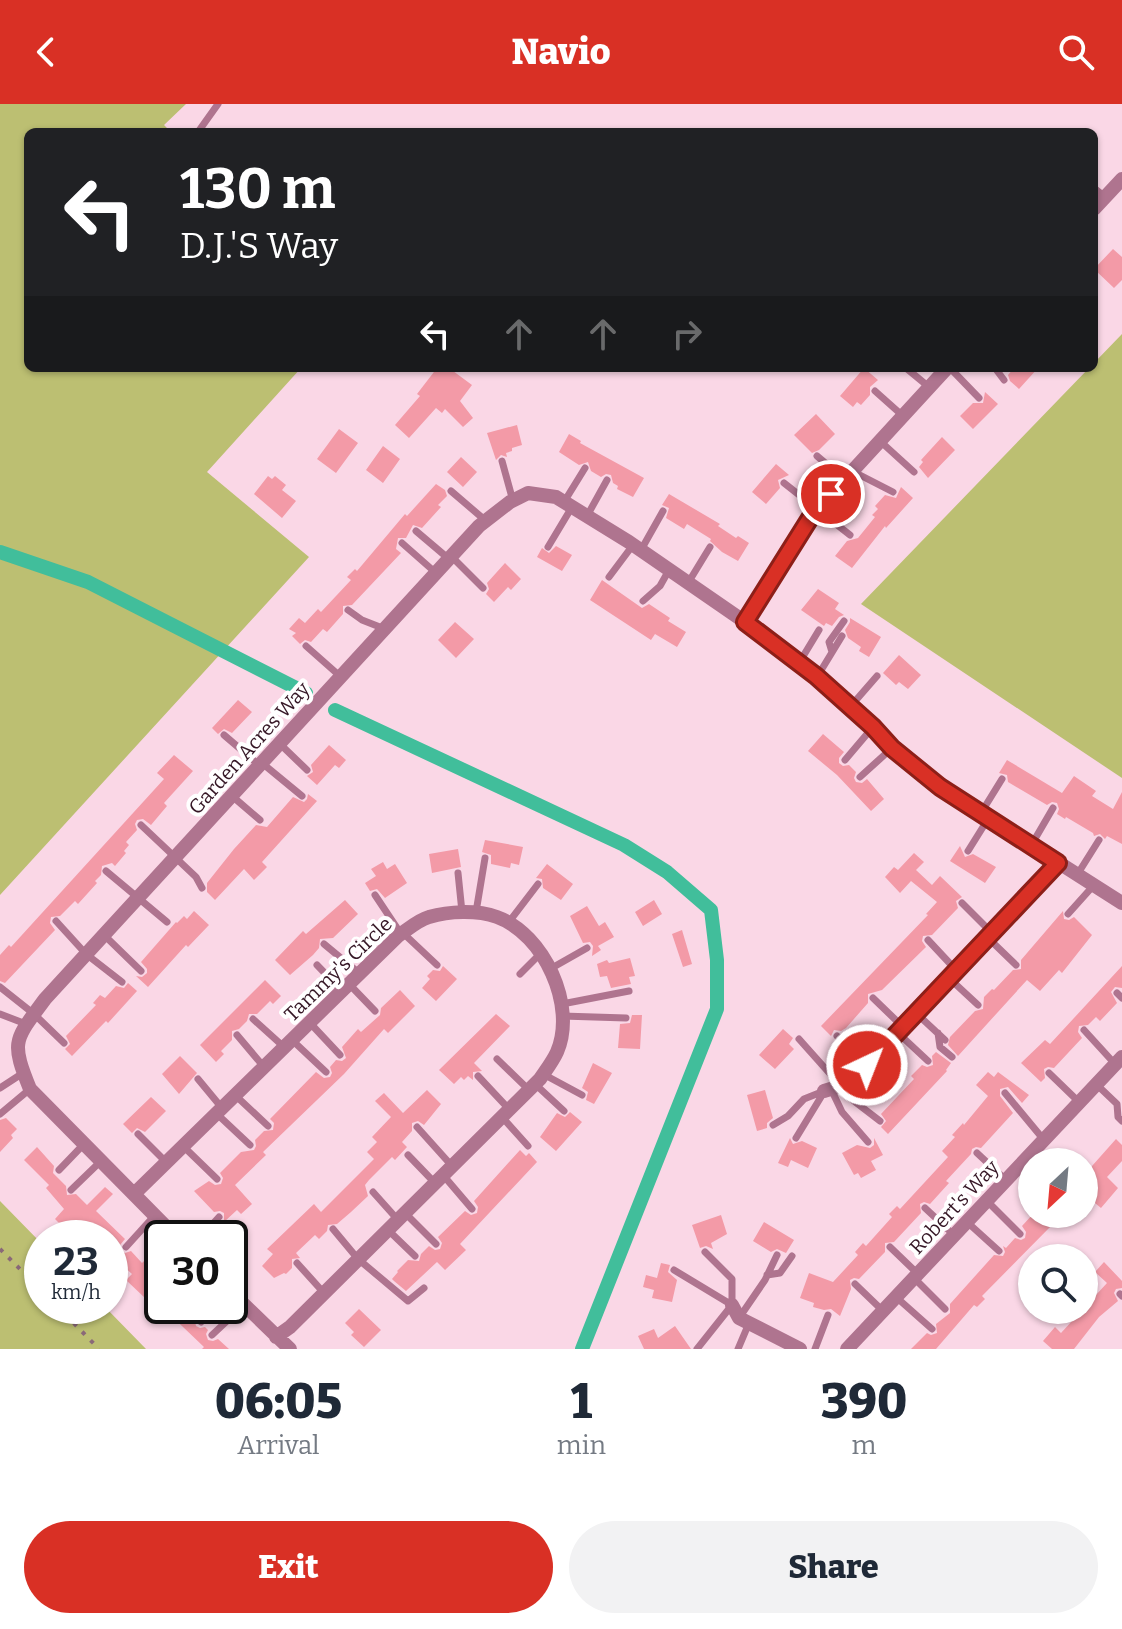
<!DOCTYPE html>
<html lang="en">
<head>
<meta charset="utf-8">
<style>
	:root { --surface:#fff; --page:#f2f2f3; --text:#1f2937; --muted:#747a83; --accent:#d93025 }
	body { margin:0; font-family:Bitter,serif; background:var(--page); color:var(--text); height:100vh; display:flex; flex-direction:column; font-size:30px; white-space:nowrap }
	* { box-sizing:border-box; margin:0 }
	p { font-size:26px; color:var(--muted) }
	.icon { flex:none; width:44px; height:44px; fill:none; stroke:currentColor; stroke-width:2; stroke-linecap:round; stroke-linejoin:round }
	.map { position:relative; height:1245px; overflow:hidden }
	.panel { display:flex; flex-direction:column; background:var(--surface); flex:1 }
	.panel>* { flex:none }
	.banner { position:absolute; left:24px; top:24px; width:1074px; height:244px; border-radius:12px; box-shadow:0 2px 6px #0004; background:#202124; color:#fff; overflow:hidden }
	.needle { width:52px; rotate:206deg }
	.buttons { position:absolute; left:1018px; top:1044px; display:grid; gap:16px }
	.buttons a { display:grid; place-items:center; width:80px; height:80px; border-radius:50%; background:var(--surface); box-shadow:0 2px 6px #0004; font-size:40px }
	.speed { position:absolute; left:24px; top:1116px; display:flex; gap:16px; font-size:40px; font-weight:700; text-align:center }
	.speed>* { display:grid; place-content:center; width:104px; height:104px; border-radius:50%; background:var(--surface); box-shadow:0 2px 6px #0004; line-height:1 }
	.speed small { font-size:20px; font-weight:400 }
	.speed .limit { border:4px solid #111; border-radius:12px; background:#fff; color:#111 }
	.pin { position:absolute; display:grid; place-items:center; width:68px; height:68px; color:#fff; margin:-34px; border:4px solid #fff; border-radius:50%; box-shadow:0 2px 8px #0007 }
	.me { position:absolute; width:88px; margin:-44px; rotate:43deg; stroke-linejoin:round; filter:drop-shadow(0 0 6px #0008) }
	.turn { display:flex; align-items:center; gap:28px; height:168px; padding:0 24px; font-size:36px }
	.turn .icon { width:104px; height:104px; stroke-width:2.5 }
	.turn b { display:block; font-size:56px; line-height:68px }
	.lanes { display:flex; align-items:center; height:76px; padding:0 24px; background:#0003; justify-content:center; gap:40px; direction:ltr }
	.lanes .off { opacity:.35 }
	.eta { display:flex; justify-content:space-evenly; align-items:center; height:136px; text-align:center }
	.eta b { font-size:48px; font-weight:800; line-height:56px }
	.primary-button { display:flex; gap:16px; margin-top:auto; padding:16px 24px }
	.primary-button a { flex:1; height:92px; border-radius:48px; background:var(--accent); color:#fff; font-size:32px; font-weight:800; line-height:92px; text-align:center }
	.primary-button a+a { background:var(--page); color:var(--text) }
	header { display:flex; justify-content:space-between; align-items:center; height:104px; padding:0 24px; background:var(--accent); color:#fff; font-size:36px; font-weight:800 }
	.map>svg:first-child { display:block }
	.green { fill:#bcbf72 }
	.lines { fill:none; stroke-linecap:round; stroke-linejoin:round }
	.canal { stroke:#41be9b; stroke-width:14 }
	.building { fill:#f39aa7 }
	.service { stroke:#af748f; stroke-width:7 }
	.minor { stroke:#af748f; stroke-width:14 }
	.rail { stroke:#8a6978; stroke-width:4; stroke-dasharray:4 8; stroke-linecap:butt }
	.route-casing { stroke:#8d1f18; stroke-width:20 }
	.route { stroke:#d93025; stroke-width:14 }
	.labels { text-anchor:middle; stroke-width:8; stroke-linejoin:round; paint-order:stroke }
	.street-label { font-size:20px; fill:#351625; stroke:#fff }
</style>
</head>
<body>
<header><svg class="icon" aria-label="back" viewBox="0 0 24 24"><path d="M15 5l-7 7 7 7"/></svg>Navio<svg class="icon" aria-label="search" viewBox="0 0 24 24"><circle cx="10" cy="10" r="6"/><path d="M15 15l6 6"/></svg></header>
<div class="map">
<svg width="1122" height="1245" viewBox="0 0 1122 1245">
	<rect width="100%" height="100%" fill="#fad7e6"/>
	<!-- green -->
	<path class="green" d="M 0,0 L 186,0 L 164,21 L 171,28 L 28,28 L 28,264 L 301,264 L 207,368 L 309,453 L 0,791 Z
		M 1122,230 L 1122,674 L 861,500 L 1089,264 L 1094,264 L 1094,259 Z
		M 0,1097 L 42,1140 L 42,1202 L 104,1202 L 146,1245 L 0,1245 Z"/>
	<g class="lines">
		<!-- canal -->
		<path class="canal" d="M 0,448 L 88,478 L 306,589
			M 335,606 L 624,741 L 667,768 L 711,806 L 717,856 L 717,905 L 582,1245"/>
	</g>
	<!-- building -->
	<path class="building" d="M 1113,145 L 1122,153 L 1122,176 L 1114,184 L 1094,165 Z
		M 437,264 L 449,264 L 472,281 L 460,297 L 473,314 L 463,323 L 445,305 L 442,309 L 436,304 L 409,334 L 395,321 L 420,292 L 417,290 Z
		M 864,264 L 878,276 L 870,283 L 870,291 L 861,301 L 857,298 L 853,303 L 840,292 Z
		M 1014,264 L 1038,264 L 1019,285 L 1010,277 L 1008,271 Z
		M 985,288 L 998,300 L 973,325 L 960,312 L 973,299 L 983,299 Z
		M 816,310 L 835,330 L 819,346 L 812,349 L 794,331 Z
		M 517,321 L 522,341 L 512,344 L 512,347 L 506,349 L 507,353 L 501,351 L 496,356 L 487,329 Z
		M 339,325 L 358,339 L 336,369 L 317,355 Z
		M 569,330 L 581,337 L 580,339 L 644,374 L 633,393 L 617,385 L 618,382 L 613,379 L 611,371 L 606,370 L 601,373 L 591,367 L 588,358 L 579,361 L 559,348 Z
		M 942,333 L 955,346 L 928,374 L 919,363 L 923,358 L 921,356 Z
		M 383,342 L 400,355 L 383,379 L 366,366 Z
		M 461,353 L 477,368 L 463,383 L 447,368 Z
		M 776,360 L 789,371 L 778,376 L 780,384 L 766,400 L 752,388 Z
		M 268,372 L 272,375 L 275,372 L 286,381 L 282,386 L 296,397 L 282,414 L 254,390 Z
		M 436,380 L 445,386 L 447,392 L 438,401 L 441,403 L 422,424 L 413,421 L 406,434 L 398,434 L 396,445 L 401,449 L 352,501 L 343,502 L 343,510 L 327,528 L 323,525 L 311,538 L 305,536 L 300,540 L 292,532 L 296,529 L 289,525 L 299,514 L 305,519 L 318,505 L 321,508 L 351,476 L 347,473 L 355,465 L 357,467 L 405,410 L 407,412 Z
		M 901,383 L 913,394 L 886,424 L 885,422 L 852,464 L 835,452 L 847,437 L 858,434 L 875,413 L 872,411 L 878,405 L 875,402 L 885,391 L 896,394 Z
		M 669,390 L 720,420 L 718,422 L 736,434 L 738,432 L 749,439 L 738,457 L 722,448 L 710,437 L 711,435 L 687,420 L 684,425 L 666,414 L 669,404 L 662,401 Z
		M 556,442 L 572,451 L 562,467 L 537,453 L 542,444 L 549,449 Z
		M 505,459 L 521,475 L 511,486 L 508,483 L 494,498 L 486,490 L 489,485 L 487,479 Z
		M 602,476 L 642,504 L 649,500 L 670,514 L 668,517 L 686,528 L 677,543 L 655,530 L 651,536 L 590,496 Z
		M 818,485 L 839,499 L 835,505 L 844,511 L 839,513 L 832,522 L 826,519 L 824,522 L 801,506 Z
		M 850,514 L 881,533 L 869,553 L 859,547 L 861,543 L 848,534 L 845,526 L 850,518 Z
		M 455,518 L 474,535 L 456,554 L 438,536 Z
		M 899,551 L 921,571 L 908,585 L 899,578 L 896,581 L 883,569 Z
		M 238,596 L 252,608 L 232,629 L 224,625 L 218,630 L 212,624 Z
		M 823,630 L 844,648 L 839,654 L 839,659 L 843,662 L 849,661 L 856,668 L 854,674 L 856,678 L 862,679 L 867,675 L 884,695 L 871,707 L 837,671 L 808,647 Z
		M 329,641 L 346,656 L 339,664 L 335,661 L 317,681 L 307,672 L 313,668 L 311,661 Z
		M 174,651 L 193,667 L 164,699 L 167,702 L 151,721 L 143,715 L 137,716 L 135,720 L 137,726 L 126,738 L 129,741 L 124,747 L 126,749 L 115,762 L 112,759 L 102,762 L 101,771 L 95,777 L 97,779 L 78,800 L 75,797 L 60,812 L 51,813 L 50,819 L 55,826 L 5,879 L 0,877 L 0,851 L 9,841 L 11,843 L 164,675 L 157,669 Z
		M 1007,656 L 1062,689 L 1074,672 L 1096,687 L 1092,692 L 1113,705 L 1122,688 L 1122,740 L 1107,732 L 1105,735 L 1100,730 L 1094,732 L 1093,729 L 1066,713 L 1065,715 L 1057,710 L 1059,705 L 1057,699 L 1052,698 L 1047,701 L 1008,678 L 1007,671 L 999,669 Z
		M 308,690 L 317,697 L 262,758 L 267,763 L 254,776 L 244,765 L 215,796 L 207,788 L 207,779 L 234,745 L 256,721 L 267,723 L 293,693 L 304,698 L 307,695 Z
		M 485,736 L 523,743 L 519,761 L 511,759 L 510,764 L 491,760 L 491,751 L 482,748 Z
		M 960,742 L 965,753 L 973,750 L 996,763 L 985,779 L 950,757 Z
		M 458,745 L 461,763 L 432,769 L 429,750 Z
		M 914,749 L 924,758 L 916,766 L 932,781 L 940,772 L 962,793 L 956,797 L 958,804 L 932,831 L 923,832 L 922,837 L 926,843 L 882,886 L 868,890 L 868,899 L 846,924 L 841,927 L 834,926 L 831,932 L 821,922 L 928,811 L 926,810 L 937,798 L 911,777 L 900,789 L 885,773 L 894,763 L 898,766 Z
		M 383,758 L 387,765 L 395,760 L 407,779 L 385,794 L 377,785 L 370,787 L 365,779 L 376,772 L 371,765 Z
		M 547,760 L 573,780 L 561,796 L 543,784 L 542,775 L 536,774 Z
		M 345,796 L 358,810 L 333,834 L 320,835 L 319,844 L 313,851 L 290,871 L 275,856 L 303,827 L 306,830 Z
		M 654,796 L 662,810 L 643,822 L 635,808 Z
		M 587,802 L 599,822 L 605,818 L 614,833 L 598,842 L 601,846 L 592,852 L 593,842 L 590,838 L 583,839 L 570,812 Z
		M 194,807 L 209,821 L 188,843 L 186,841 L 148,883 L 136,872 L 142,873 L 147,869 L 147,865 L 141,858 L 176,818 L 177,819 L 184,812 L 187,815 Z
		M 1063,807 L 1064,815 L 1069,816 L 1074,813 L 1092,831 L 1062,869 L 1059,866 L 1040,887 L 1027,876 L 958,952 L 948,941 L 950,933 L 975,907 L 983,905 L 984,893 L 992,885 L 994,886 L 1013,866 L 1021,865 L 1021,856 Z
		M 682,826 L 692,860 L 683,863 L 672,830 Z
		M 630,854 L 635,872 L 629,873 L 631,880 L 611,884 L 607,872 L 600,873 L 597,860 L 607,856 L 609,859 Z
		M 443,862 L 457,875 L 436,897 L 422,884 L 430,875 L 427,872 L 433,866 L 440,867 Z
		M 1122,862 L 1122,884 L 1115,883 L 1111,888 L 1117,899 L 1100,917 L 1096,913 L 1088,921 L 1079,922 L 1078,928 L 1082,934 L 1054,964 L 1048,963 L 1044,965 L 1045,974 L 1041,978 L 1021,959 L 1045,936 L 1050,940 Z
		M 265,876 L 281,892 L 273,900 L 270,897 L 257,910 L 249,910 L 247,917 L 239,925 L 232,927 L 232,936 L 221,947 L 224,950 L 216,958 L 200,941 Z
		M 128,879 L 137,887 L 108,919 L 106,917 L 72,952 L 65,945 L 70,940 L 66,932 L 96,901 L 93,899 L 100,891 L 105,894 L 116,882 L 124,884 Z
		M 400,886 L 415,902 L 388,929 L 384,925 L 344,970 L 263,1048 L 266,1051 L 235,1081 L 252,1100 L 241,1110 L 237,1106 L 224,1118 L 224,1109 L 220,1107 L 214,1108 L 194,1087 L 209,1077 L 215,1081 L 221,1080 L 223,1074 L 220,1069 L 241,1048 L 254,1046 L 256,1042 L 255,1036 L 264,1027 L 273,1026 L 274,1019 L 270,1015 L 316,968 L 324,974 L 330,973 L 332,969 L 330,963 L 336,956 L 342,957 L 346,954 L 342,943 L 358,925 L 361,928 L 380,911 L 381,904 Z
		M 496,910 L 510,922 L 474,959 L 482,967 L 473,968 L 473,976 L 468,972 L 464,976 L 461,973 L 454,980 L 439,966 Z
		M 632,911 L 642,911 L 640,945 L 618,944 L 620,920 L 630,919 Z
		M 783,925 L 793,934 L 789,940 L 794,945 L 775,965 L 759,951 Z
		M 936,948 L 951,959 L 946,966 L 947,967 L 888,1030 L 881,1023 L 886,1017 L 881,1010 L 914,975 L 911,972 L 922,961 L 927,963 L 933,961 L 932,952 Z
		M 180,952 L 197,969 L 179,990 L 162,970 Z
		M 593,959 L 612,969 L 594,1000 L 586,996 L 588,988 L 582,984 Z
		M 988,968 L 994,973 L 998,968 L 1029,991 L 1022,999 L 1008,983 L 1000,985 L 1000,992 L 1013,1009 L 981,1044 L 976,1043 L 972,1045 L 971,1050 L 946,1077 L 949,1079 L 930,1100 L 924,1098 L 920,1100 L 921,1109 L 894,1138 L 885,1139 L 885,1148 L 859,1175 L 854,1174 L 850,1176 L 851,1185 L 840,1212 L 831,1205 L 824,1206 L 813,1203 L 814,1199 L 800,1194 L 809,1169 L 833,1178 L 858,1151 L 855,1148 L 863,1139 L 866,1142 L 892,1113 L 889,1110 L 897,1102 L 900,1105 L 948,1053 L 942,1047 L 955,1033 L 952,1031 L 963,1019 L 964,1021 L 988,992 L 976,981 Z
		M 427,986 L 441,1000 L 424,1021 L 418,1017 L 412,1019 L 412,1027 L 402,1038 L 407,1043 L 395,1056 L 392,1053 L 369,1076 L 365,1081 L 368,1092 L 351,1108 L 337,1120 L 328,1121 L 327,1127 L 319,1135 L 315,1131 L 296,1149 L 300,1154 L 292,1155 L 292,1164 L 286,1170 L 284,1169 L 274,1174 L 262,1162 L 273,1150 L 267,1145 L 314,1100 L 321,1108 L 374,1055 L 367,1048 L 377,1038 L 372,1033 L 391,1013 L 375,997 L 384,989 L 403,1009 Z
		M 765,986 L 773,1014 L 767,1019 L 767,1024 L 757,1027 L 747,991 Z
		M 151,993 L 166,1007 L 145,1028 L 137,1024 L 132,1029 L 123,1020 Z
		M 570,1008 L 582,1018 L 556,1047 L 540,1033 L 557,1009 L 565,1013 Z
		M 6,1014 L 17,1025 L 11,1031 L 13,1034 L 0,1048 L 0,1016 Z
		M 790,1034 L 793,1040 L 802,1037 L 817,1044 L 808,1064 L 791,1056 L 788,1063 L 778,1059 Z
		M 874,1034 L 883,1051 L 871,1057 L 876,1066 L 861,1074 L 858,1069 L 854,1071 L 842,1049 L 857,1041 L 870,1044 L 874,1041 Z
		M 1116,1035 L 1122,1041 L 1122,1057 L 1107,1073 L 1118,1084 L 1101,1104 L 1084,1090 L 1084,1071 Z
		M 37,1043 L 54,1062 L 53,1069 L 66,1082 L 67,1091 L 76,1090 L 87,1101 L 105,1083 L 113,1090 L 96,1107 L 125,1135 L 120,1141 L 121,1147 L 125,1149 L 131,1147 L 142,1159 L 145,1156 L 148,1163 L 153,1164 L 162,1172 L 162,1190 L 156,1183 L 145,1194 L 126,1176 L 132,1170 L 110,1150 L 110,1134 L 94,1134 L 78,1119 L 69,1129 L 55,1115 L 64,1105 L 46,1084 L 49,1081 L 24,1056 Z
		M 520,1046 L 526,1052 L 529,1049 L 537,1058 L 460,1140 L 466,1146 L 445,1166 L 437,1158 L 406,1187 L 394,1177 L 392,1175 L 398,1168 L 397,1167 L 408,1156 L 419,1157 L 421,1150 L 429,1142 L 435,1146 L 440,1145 L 442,1139 L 438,1133 L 465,1107 L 471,1111 L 477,1109 L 478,1103 L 474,1097 Z
		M 1033,1110 L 1043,1110 L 1053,1120 L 982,1192 L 985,1195 L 977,1203 L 974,1201 L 936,1245 L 911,1245 L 927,1229 L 931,1231 L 937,1229 L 936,1220 L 950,1209 L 950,1200 L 994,1151 L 1003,1152 L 1005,1148 L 1003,1142 L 1006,1144 L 1015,1134 L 1021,1136 L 1025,1134 L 1026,1128 L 1022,1122 Z
		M 721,1111 L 727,1130 L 711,1139 L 713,1145 L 706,1142 L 700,1144 L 692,1121 Z
		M 764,1118 L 794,1136 L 786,1149 L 777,1145 L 771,1148 L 753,1137 Z
		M 1104,1158 L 1122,1177 L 1122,1184 L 1116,1185 L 1114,1189 L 1118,1197 L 1099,1213 L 1074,1245 L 1052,1245 L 1043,1237 L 1055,1223 L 1061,1229 L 1107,1179 L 1095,1168 Z
		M 661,1159 L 670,1161 L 668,1168 L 677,1176 L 672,1198 L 652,1194 L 654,1186 L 643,1183 L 646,1171 L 657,1174 Z
		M 161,1202 L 187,1202 L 198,1212 L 195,1217 L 196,1222 L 200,1224 L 205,1223 L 208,1226 L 206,1230 L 208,1236 L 213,1237 L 218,1235 L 229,1245 L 202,1245 L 204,1243 Z
		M 359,1205 L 381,1226 L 364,1243 L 351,1231 L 354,1228 L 345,1219 Z
		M 675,1222 L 691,1245 L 644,1245 L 638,1232 L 654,1225 L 658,1234 Z"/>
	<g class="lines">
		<!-- service -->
		<path class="service" d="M 198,28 L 218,0
			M 1094,84 L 1105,93
			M 906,264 L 929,283
			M 950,264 L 979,294
			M 995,264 L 1004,276
			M 875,287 L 903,312
			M 880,337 L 914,368
			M 817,352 L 844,375
			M 502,357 L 513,397
			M 852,367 L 893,388
			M 784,379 L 850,431
			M 451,387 L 486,417
			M 564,398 L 585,364
			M 587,412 L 607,376
			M 416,427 L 449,455
			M 402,439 L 436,469
			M 548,443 L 572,403
			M 641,446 L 663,407
			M 451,452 L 483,484
			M 609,473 L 633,441
			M 688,479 L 710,443
			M 643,497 L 660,482 L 669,466
			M 348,506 L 362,516 L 385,525
			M 306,542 L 341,573
			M 832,548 L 829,538 L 844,517
			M 799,559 L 819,526
			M 817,573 L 842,532
			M 850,603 L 877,572
			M 224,631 L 259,661
			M 280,640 L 307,666
			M 845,656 L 873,623
			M 262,659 L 302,692
			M 860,673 L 892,644
			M 232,692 L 260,716
			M 981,709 L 1002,675
			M 141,721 L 196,773 L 202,784
			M 1032,740 L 1053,704
			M 968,747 L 988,715
			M 106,767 L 167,818
			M 458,769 L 462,808
			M 1077,771 L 1099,736
			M 375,791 L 401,830
			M 962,799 L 991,828
			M 476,808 L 485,754
			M 1068,810 L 1094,781
			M 56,817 L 86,850 L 122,878
			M 509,818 L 538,780
			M 403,829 L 437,861
			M 104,831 L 141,867
			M 987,833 L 1016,861
			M 928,836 L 956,866
			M 324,840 L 359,869
			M 317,861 L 342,887
			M 550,865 L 587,844
			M 520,870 L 540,850
			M 950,875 L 978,901
			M 349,880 L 375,907
			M 0,883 L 34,910 L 64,939
			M 1117,889 L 1122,894
			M 873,894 L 903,923
			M 562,900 L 629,887
			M 0,910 L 26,920
			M 917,910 L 945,936
			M 562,912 L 626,914
			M 253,915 L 284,943
			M 310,919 L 340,951
			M 1084,926 L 1115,960
			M 898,929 L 928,957
			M 938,929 L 940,943 L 952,953
			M 237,931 L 264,963
			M 837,932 L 867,961
			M 799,935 L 840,981
			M 292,936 L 326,968
			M 497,955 L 529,986
			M 1049,969 L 1079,998
			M 543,970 L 582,991
			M 478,972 L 509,1005
			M 198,975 L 222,1004
			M 535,980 L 564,1007
			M 1096,980 L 1117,1000 L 1118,1013 L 1122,1017
			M 0,984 L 23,969
			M 837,984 L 880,1017
			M 831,985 L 842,1008 L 868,1038
			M 1005,989 L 1044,1036
			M 236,992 L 268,1022
			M 0,1010 L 30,985
			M 217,1010 L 250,1041
			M 502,1013 L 528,1042
			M 773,1021 L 788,1012 L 804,995 L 824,987
			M 417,1023 L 452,1062
			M 138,1030 L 166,1058
			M 796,1034 L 824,988
			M 184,1043 L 217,1075
			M 977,1049 L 1006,1076
			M 408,1051 L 435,1079
			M 59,1066 L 84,1040
			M 443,1071 L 472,1105
			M 71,1086 L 101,1057
			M 373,1088 L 398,1116
			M 987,1097 L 1020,1130
			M 925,1104 L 954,1131
			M 405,1109 L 436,1140
			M 967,1118 L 999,1147
			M 333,1125 L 358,1155 L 408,1197 L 424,1184
			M 388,1126 L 415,1152
			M 207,1127 L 213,1131 L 227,1129
			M 200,1134 L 219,1113
			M 126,1143 L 155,1111
			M 890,1143 L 917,1169
			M 152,1158 L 162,1148
			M 297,1159 L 324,1189
			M 674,1166 L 732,1201
			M 767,1171 L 780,1169 L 792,1152
			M 914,1174 L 945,1205
			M 855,1180 L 882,1206
			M 1120,1190 L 1122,1192
			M 896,1193 L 932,1225
			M 739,1214 L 765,1176 L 777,1151
			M 201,1218 L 216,1202
			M 212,1231 L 244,1201
			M 697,1245 L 732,1201 L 732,1175 L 705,1148
			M 738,1245 L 749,1219
			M 815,1245 L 828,1211"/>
		<!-- minor -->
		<path class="minor" d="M 1094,105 L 1122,75
			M 745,518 L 812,411 L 947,264
			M 824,987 L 847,980 L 864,965 L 1058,759
			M 134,1090 L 398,832 C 407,826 418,816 429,813 C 449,807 477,806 497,813 C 544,830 577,902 557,948 C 553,957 546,966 540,975 L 290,1223 L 276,1233
			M 177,1134 L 30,985 C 10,936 15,936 45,895 L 479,422 L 510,398 L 528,389 L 556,393 L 629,438 L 745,518 L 817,573 L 873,623 L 892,644 L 940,683 L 1122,799
			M 230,1187 L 290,1245
			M 732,1201 L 739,1214 L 800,1245
			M 847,1245 L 1122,953"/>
		<!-- rail -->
		<path class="rail" d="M 0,1145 L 42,1187
			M 57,1202 L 99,1245"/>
	</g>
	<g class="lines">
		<defs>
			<path id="route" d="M 831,390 L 812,411 L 745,518 L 816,572 L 873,623 L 892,644 L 940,683 L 1058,759 L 867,961"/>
		</defs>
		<!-- route casing -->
		<use href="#route" class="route-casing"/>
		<!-- route -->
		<use href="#route" class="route"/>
	</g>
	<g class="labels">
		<!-- street labels -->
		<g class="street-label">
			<text transform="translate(249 644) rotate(-48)" y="7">Garden Acres Way</text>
			<text transform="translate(338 865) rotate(-44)" y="7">Tammy's Circle</text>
			<text transform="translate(954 1103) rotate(-47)" y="7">Robert's Way</text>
		</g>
	</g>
</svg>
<div class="buttons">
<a><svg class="needle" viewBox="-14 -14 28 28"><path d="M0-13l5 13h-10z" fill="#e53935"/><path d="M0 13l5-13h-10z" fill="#747a83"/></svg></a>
<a><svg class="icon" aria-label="search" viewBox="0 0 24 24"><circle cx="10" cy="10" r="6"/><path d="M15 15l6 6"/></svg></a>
</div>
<div class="speed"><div>23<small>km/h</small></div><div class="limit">30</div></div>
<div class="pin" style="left:831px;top:390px;background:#d93025"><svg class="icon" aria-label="arrive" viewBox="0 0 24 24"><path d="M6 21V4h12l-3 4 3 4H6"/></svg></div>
<svg class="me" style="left:867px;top:961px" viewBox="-20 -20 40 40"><circle r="17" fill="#d93025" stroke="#fff" stroke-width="3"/><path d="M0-11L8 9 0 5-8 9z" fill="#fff"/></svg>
<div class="banner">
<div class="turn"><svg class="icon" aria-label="left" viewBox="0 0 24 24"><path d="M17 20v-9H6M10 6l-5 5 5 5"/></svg><div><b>130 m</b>D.J.'S Way</div></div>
<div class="lanes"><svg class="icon" aria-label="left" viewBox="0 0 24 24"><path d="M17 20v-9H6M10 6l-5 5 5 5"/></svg><svg class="icon off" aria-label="ahead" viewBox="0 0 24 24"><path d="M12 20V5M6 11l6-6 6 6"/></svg><svg class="icon off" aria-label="ahead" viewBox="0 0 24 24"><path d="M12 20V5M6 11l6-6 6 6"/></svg><svg class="icon off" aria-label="right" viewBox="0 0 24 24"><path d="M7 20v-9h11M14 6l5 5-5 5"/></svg></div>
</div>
</div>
<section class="panel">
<div class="eta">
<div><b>06:05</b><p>Arrival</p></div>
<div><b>1</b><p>min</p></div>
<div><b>390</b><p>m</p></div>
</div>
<div class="primary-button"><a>Exit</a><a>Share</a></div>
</section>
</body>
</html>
